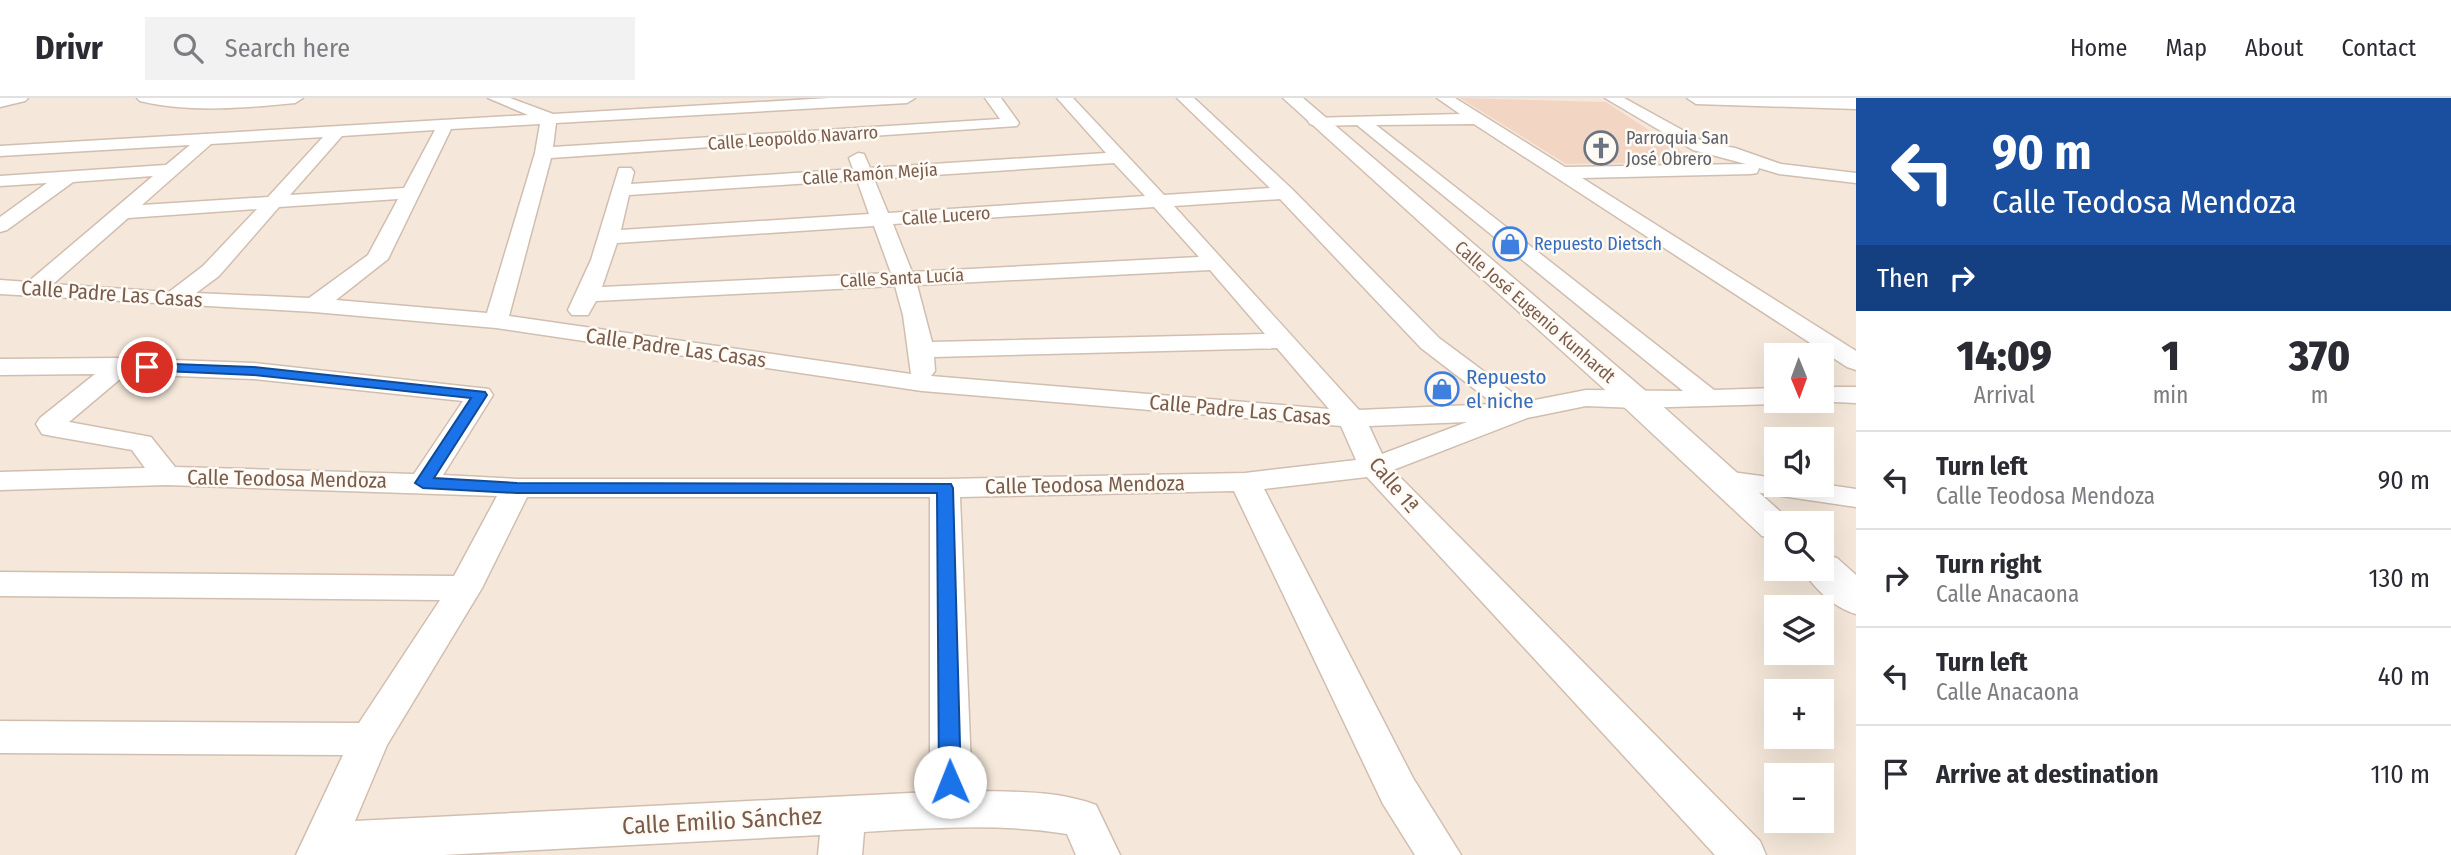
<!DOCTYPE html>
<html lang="en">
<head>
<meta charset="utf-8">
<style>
	:root { --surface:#fff; --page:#f2f2f3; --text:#2b2b33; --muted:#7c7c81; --line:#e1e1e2 }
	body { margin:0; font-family:"Fira Sans Condensed",sans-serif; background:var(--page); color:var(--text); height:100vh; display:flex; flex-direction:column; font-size:26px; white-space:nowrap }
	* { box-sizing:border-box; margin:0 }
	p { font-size:23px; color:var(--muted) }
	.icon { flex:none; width:38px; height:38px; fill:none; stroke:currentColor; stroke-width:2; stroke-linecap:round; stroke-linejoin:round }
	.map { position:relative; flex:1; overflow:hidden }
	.drawer { display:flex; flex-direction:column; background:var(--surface); width:595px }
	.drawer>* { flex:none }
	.guide { background:#1a4fa0; color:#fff; overflow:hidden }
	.needle { width:46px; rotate:179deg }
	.buttons { position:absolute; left:1764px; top:245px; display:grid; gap:14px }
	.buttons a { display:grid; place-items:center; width:70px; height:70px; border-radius:0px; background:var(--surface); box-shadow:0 7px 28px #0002; font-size:35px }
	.pin { position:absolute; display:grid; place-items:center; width:60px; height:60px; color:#fff; margin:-30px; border:4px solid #fff; border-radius:50%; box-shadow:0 2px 7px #0007 }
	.me { position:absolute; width:77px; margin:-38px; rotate:359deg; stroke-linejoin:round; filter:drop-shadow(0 0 5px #0008) }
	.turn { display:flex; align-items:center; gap:24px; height:147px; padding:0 21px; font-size:32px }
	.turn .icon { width:91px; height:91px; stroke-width:2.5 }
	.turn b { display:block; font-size:49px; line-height:60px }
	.then { display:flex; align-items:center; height:66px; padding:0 21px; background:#0003; gap:14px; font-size:26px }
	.eta { display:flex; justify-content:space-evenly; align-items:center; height:119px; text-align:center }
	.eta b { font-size:42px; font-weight:800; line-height:49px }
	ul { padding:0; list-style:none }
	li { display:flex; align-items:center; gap:21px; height:98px; padding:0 21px; border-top:2px solid var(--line) }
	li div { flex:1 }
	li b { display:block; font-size:26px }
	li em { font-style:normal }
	header { display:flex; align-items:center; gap:42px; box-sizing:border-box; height:98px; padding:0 35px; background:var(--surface); border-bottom:2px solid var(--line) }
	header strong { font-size:33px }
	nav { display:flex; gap:38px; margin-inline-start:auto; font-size:24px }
	.search { width:490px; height:63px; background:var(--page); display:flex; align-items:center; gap:18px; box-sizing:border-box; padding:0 24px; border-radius:0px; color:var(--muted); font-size:26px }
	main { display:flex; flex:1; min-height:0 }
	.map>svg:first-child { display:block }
	.residential { fill:#f5e8da; fill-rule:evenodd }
	.building { fill:#f3d5c3 }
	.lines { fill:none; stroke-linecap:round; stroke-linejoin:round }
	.minor-casing { stroke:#d1beb0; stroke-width:3 }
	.tertiary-casing { stroke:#d1beb0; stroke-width:3 }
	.minor { fill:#fff; fill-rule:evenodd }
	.tertiary { fill:#fff; fill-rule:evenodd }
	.route { fill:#1a73e8; stroke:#114b97; stroke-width:2 }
	.labels { text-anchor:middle; stroke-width:5; stroke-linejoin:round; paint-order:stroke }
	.far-street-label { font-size:18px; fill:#7a5c4d; stroke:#fffaf3 }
	.far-worship-label { font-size:18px; fill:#5b616d; stroke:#fffaf3; text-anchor:start }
	.far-shop-label { font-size:18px; fill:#366cbe; stroke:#fffaf3; text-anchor:start }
	.street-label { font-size:21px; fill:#7a5c4d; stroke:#fffaf3 }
	.shop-label { font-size:21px; fill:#366cbe; stroke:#fffaf3; text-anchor:start }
	.near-street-label { font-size:24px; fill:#7a5c4d; stroke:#fffaf3 }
</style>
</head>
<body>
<header>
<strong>Drivr</strong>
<div class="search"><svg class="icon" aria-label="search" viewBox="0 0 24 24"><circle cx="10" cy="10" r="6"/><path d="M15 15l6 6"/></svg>Search here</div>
<nav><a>Home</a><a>Map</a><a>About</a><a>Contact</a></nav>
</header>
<main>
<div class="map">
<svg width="1856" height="757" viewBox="0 0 1856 757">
	<rect width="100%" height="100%" fill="#fdf6ec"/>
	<!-- residential -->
	<path class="residential" d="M 0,0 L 1856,0 L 1856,757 L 0,757 ZM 1776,257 L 1822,257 L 1822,303 L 1776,303 ZM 1776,341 L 1822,341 L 1822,387 L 1776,387 ZM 1776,425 L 1822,425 L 1822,471 L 1776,471 ZM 1776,509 L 1822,509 L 1822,555 L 1776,555 ZM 1776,593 L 1822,593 L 1822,639 L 1776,639 ZM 1776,677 L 1822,677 L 1822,723 L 1776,723 Z"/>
	<!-- building -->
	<path class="building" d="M 1460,0 L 1606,4 L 1698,64 L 1566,66 Z"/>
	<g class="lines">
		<defs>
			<path id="minor" d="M 0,0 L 28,0 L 25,3 L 0,9 Z
				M 137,0 L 303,0 L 295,5 C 245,10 189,15 140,3 Z
				M 488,0 L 510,0 L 553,16 L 829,0 L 915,0 L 907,5 L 556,25 L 553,49 L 1000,21 L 985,0 L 1001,0 L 1019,25 L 1017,28 L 551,60 L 509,218 L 911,276 L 903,217 L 895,188 L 596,203 L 588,217 L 572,217 L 568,212 L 591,162 L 619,70 L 631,70 L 634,74 L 631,86 L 853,71 L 849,60 L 858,55 L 864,56 L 870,70 L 1106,55 L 1057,0 L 1073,0 L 1164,97 L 1270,90 L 1177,0 L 1194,0 L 1292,91 L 1439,240 L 1525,304 L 1586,292 L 1683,293 L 1357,27 L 1316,28 L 1310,26 L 1308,23 L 1310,20 L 1460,16 L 1437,0 L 1455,0 L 1565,69 L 1746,66 L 1693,52 L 1605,0 L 1624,0 L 1704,44 L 1735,50 L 1781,66 L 1856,75 L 1856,85 L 1779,76 L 1759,70 L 1757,75 L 1751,76 L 1582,80 L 1856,253 L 1856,272 L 1847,269 L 1474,26 L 1376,27 L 1714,292 L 1776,290 L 1776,303 L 1786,303 L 1776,306 L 1636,310 L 1586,308 L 1527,320 L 1393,372 L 1760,743 L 1766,757 L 1715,757 L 1367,379 L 1264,391 L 1413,680 L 1461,757 L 1415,757 L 1383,706 L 1234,393 L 960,399 L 972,693 C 1013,694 1056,692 1096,707 L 1120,757 L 1076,757 L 1067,736 C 1000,725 931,730 864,734 L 862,757 L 818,757 L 820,737 L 443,757 L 296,757 L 343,657 L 0,655 L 0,623 L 359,625 L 440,502 L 0,498 L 0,474 L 454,478 L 497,398 L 166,387 L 0,392 L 0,374 L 145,370 L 132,352 L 52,338 L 42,336 L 36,326 L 40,320 L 95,276 L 0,277 L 0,261 L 120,260 L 253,265 L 489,291 L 493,297 L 443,377 L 517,381 L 945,381 L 1245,375 L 1356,362 L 1341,328 L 922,293 L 496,230 L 314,214 L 0,196 L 0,182 L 28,184 L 153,78 L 73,84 L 7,132 L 0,134 L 0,119 L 47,85 L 0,88 L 0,78 L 166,67 L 190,47 L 0,58 L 0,48 L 528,17 ZM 540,26 L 535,55 L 487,215 L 336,202 L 388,161 L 451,31 ZM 435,32 L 404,90 L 290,97 L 342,38 ZM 323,39 L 268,99 L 142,107 L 211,46 ZM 1114,65 L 1145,98 L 888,115 L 874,81 ZM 857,82 L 869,116 L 621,132 L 629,97 ZM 398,101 L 368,157 L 309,200 L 196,195 L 219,178 L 279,109 ZM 1280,101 L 1421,250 L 1494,306 L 1359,312 L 1174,108 ZM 1154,109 L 1199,159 L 912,174 L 893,126 ZM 257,111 L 203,168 L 169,194 L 53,186 L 128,120 ZM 874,128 L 891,175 L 602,189 L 617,145 ZM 1210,172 L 1265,236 L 932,244 L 917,187 ZM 1277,250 L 1329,311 L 931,278 L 935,273 L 934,259 ZM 126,276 L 253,281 L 463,303 L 414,376 L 175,369 L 151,339 L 69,324 ZM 1467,324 L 1382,356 L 1369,328 ZM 527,399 L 930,399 L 930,694 L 355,723 L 387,647 L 482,490 Z
				M 1822,289 L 1856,289 L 1856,305 L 1813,303 L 1822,303 Z
				M 1724,373 L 1776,380 L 1776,387 L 1822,386 L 1856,391 L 1856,409 L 1713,388 L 1709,382 L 1713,376 Z"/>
			<path id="tertiary" d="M 1283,0 L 1303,0 L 1648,295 L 1793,425 L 1776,425 L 1776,441 L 1762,438 L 1624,309 Z
				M 1687,0 L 1856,0 L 1856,11 L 1696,6 Z
				M 1822,456 L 1837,460 L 1856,477 L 1856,516 C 1834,510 1814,490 1802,471 L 1822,471 Z"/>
		</defs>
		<!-- minor casing -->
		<use href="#minor" class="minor-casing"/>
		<!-- tertiary casing -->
		<use href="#tertiary" class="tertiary-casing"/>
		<!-- minor -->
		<use href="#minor" class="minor"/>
		<!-- tertiary -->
		<use href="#tertiary" class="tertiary"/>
	</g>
	<!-- route -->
	<path class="route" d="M 147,265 L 253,269 L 485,294 L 487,297 L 434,380 L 517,385 L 951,386 L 953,390 L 961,684 L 958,691 L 950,694 L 942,691 L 939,684 L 937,395 L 517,395 L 423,390 L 415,385 L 471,300 L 253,277 L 142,272 L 142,266 Z"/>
	<!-- icons -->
	<defs>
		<symbol id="church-ring" viewBox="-11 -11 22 22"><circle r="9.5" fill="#fffaf3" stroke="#6b7280" stroke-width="1.5"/><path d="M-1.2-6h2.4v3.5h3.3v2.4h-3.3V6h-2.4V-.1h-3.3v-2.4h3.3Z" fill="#6b7280"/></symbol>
		<symbol id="shop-ring" viewBox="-11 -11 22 22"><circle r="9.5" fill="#fffaf3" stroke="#3f7fe0" stroke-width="1.5"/><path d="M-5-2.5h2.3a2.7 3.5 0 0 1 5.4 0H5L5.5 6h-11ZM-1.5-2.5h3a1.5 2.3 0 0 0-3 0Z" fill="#3f7fe0"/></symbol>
	</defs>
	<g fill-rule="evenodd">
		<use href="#church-ring" x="1582" y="31" width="38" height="38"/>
		<use href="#shop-ring" x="1491" y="127" width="38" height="38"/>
		<use href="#shop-ring" x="1423" y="272" width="38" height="38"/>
	</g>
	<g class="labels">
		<!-- far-street labels -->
		<g class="far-street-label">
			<text transform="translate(793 40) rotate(-4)" y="6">Calle Leopoldo Navarro</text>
			<text transform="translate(870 76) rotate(-4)" y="6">Calle Ramón Mejía</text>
			<text transform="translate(946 118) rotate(-4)" y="6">Calle Lucero</text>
			<text transform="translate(902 180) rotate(-3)" y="6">Calle Santa Lucía</text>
			<text transform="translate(1535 214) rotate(41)" y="6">Calle José Eugenio Kunhardt</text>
		</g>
		<!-- far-worship labels -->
		<g class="far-worship-label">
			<text x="1626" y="46">Parroquia San<tspan x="1626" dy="21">José Obrero</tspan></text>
		</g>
		<!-- far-shop labels -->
		<g class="far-shop-label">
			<text x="1534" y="152">Repuesto Dietsch</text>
		</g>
		<!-- street labels -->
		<g class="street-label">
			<text transform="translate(112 196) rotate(4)" y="7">Calle Padre Las Casas</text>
			<text transform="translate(676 250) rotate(8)" y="7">Calle Padre Las Casas</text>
			<text transform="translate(1240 312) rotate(5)" y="7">Calle Padre Las Casas</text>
			<text transform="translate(287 381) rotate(1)" y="7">Calle Teodosa Mendoza</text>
			<text transform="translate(1085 387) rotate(-1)" y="7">Calle Teodosa Mendoza</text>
			<text transform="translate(1394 387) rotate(50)" y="7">Calle 1ª</text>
		</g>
		<!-- shop labels -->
		<g class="shop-label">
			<text x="1466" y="286">Repuesto<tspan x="1466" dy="24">el niche</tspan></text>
		</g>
		<!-- near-street labels -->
		<g class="near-street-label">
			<text transform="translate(722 723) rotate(-3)" y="8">Calle Emilio Sánchez</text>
		</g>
	</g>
</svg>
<div class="buttons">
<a><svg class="needle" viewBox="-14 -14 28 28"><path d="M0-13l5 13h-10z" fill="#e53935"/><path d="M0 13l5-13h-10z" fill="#7c7c81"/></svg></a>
<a><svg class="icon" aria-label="sound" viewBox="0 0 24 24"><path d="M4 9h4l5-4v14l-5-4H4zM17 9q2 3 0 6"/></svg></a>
<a><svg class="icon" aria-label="search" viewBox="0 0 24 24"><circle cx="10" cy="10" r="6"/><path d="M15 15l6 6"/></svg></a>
<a><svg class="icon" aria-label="layers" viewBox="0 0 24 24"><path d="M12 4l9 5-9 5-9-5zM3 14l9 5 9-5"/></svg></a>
<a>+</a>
<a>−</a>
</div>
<div class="pin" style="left:147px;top:269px;background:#d93025"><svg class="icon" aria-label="arrive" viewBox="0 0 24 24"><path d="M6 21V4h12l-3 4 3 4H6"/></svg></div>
<svg class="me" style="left:950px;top:684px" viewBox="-20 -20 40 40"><circle r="19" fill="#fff"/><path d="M0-13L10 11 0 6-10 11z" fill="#1a73e8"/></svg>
</div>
<section class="drawer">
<div class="guide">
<div class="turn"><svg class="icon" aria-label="left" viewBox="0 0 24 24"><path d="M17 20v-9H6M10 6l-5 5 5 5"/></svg><div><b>90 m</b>Calle Teodosa Mendoza</div></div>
<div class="then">Then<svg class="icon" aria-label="right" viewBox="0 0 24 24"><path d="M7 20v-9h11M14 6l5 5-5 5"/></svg></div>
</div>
<div class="eta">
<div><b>14:09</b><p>Arrival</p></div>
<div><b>1</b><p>min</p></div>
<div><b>370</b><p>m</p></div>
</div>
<ul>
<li><svg class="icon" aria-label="left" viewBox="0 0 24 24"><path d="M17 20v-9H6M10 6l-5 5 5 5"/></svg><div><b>Turn left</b><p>Calle Teodosa Mendoza</p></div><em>90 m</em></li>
<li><svg class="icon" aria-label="right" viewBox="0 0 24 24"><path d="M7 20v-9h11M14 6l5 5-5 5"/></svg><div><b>Turn right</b><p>Calle Anacaona</p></div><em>130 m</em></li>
<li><svg class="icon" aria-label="left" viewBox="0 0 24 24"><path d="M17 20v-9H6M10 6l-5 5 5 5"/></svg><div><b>Turn left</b><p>Calle Anacaona</p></div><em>40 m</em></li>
<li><svg class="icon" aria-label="arrive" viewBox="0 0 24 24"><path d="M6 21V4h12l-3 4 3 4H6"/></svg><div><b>Arrive at destination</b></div><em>110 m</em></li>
</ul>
</section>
</main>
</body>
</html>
